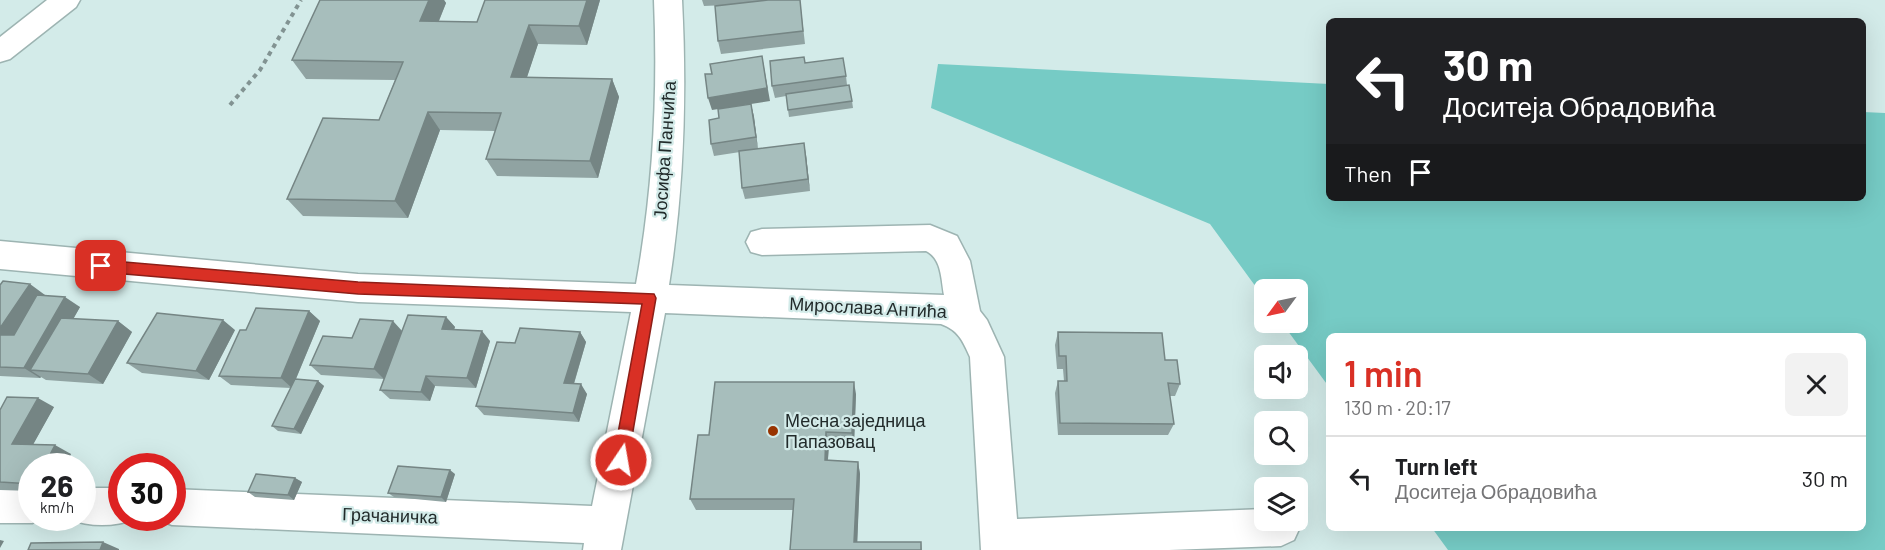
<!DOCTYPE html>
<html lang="en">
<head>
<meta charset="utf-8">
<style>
	:root { --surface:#fff; --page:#f2f2f2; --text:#202124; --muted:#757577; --line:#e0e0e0; --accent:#d93025 }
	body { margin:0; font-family:Barlow,sans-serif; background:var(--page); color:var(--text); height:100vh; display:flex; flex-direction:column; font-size:22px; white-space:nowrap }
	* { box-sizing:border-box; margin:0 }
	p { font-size:20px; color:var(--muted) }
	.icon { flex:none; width:33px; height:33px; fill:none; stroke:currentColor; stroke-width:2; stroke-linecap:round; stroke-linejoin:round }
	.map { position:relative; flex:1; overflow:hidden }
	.drawer { position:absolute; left:1326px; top:333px; width:540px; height:198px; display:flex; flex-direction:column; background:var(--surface); border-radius:9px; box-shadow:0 6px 24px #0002 }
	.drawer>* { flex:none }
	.banner { position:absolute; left:1326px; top:18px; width:540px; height:183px; border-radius:9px; box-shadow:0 6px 24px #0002; background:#202124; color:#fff; overflow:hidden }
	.needle { width:39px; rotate:237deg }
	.buttons { position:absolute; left:1254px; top:279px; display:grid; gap:12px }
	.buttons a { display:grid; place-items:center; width:54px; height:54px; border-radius:9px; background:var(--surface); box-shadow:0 6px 24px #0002; font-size:30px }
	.speed { position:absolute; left:18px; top:453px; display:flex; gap:12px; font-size:30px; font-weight:700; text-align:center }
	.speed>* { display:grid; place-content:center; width:78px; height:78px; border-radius:50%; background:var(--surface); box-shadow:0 6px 24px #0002; line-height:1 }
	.speed small { font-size:15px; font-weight:400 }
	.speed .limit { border:9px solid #d22; background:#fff; color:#111 }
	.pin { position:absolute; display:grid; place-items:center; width:51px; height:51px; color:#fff; margin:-26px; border-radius:12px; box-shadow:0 3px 9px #0006 }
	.me { position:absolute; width:66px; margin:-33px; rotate:12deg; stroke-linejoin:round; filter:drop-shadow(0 0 4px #0008) }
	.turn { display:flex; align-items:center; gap:21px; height:126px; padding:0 18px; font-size:27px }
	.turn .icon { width:78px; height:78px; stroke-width:2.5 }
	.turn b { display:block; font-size:42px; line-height:51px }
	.then { display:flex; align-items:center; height:57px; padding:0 18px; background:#0003; gap:12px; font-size:22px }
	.round { display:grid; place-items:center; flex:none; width:63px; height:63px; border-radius:9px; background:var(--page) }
	.overview { display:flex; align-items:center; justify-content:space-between; height:102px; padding:0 18px }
	h1 { font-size:36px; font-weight:600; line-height:45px; color:var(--accent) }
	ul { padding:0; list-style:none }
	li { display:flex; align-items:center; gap:18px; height:84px; padding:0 18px; border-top:2px solid var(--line) }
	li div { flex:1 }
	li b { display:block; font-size:22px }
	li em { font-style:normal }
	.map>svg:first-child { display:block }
	.green { fill:#76cbc5 }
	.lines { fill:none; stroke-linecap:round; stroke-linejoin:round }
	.minor-casing { stroke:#9db4b2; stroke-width:3 }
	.path { stroke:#829392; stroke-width:4; stroke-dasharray:4.5 4.5; stroke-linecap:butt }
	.minor { fill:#fff; fill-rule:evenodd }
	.wall { fill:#90a3a2 }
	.shaded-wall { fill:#758584 }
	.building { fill:#a7bebc; stroke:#758584; stroke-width:1.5 }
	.route { fill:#d93025; stroke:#8d1f18; stroke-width:1.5 }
	.poi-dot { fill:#983401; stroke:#d3ebe9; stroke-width:2 }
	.labels { text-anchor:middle; stroke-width:4.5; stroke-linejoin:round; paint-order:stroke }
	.street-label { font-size:18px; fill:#222b2b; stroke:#d3ebe9 }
	.poi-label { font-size:18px; fill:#222b2b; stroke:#d3ebe9; text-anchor:start }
</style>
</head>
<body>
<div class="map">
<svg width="1885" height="550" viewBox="0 0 1885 550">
	<rect width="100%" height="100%" fill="#d3ebe9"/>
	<!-- green -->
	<path class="green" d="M 938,64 L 1329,84 L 1329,198 L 1863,198 L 1863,112 L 1885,113 L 1885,550 L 1448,550 L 1432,528 L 1863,528 L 1863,336 L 1329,336 L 1329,387 L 1282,323 L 1298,322 L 1298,290 L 1264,290 L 1264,298 L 1210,224 L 931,108 Z"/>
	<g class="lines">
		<defs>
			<path id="minor" d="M 47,0 L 80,0 L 76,7 L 10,59 L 0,62 L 0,37 Z
				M 654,0 L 682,0 C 687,96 684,190 669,285 L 944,295 C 941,279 942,259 926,251 L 762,255 L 751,252 L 746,242 L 751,232 L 762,229 L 930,225 L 957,236 L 970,261 L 980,311 L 987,320 L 1004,357 L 1017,519 L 1264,509 L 1264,520 L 1297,520 L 1300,527 L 1294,540 L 1281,546 L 1169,550 L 981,550 L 970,357 C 963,341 958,330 941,324 L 665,313 L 621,550 L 583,550 L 584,543 L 172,525 L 159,520 L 158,518 L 172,518 L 172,489 L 592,506 L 631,312 L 358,302 L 0,269 L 0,241 L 358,274 L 636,284 C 653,190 658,95 654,0 Z
				M 0,487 L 32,487 L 32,518 L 45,518 L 32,523 L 0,523 Z
				M 82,488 L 122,488 L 122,518 L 135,519 C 115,527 89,527 69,519 L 82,518 Z"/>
		</defs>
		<!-- minor casing -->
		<use href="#minor" class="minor-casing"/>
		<!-- path -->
		<path class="path" d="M 230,105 L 260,70 L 301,0"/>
		<!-- minor -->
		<use href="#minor" class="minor"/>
	</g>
	<!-- wall -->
	<path class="wall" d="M 320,0 L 444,0 L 446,3 L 439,21 L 477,22 L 600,0 L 587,45 L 538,44 L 527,77 L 612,79 L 619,97 L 598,178 L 497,176 L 486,159 L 495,131 L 440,130 L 408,218 L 303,216 L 287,199 L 379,120 L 395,80 L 306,79 L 292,60 Z
		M 702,0 L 800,0 L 805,44 L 721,54 L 718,41 L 726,5 L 704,6 Z
		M 805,63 L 846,76 L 847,85 L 852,101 L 853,108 L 789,117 L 786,96 L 775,98 L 772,86 Z
		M 751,104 L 754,117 L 758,149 L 806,155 L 810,191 L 745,199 L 742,188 L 740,152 L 714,156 L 711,144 L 719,118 Z
		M 0,285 L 45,295 L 44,296 L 80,307 L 73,319 L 118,321 L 132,332 L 103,384 L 46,380 L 41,377 L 40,378 L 0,376 Z
		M 309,311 L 320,321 L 296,379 L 318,381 L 324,386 L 301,434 L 278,431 L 272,426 L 291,388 L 231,385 L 219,376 L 246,330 Z
		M 446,317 L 455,327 L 454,329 L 490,341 L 476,388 L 435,386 L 430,401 L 390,399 L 380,390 L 384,379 L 321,375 L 310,365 L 352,338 L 402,331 Z
		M 235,330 L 209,380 L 142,373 L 127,363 Z
		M 580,332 L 586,342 L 574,384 L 587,394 L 579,422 L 484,415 L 476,406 L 515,343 Z
		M 1058,332 L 1165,360 L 1180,384 L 1175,396 L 1170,396 L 1174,424 L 1168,435 L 1058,435 L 1055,393 L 1058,381 L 1064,381 L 1063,369 L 1057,369 L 1055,345 Z
		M 856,394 L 854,444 L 829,444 L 828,460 L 858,462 L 860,474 L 857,542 L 921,542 L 922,550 L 790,550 L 793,510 L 696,510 L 690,499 L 709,435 Z
		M 54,407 L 33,444 L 71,454 L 65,466 L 32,466 L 32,491 L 0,490 L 0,410 Z
		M 455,474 L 446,502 L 394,497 L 388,493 Z
		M 295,478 L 302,482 L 294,500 L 255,497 L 248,492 Z"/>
	<!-- shaded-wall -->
	<path class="shaded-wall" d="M 429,0 L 444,0 L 446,3 L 431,40 L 420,21 Z
		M 587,0 L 600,0 L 587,45 L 579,26 Z
		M 529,25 L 538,44 L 521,95 L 511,77 Z
		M 762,56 L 770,101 L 712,110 L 708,98 Z
		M 612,79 L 619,97 L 598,178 L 590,161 Z
		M 751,104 L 754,117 L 758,149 L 756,137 Z
		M 428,112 L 440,130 L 408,218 L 395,201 Z
		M 804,143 L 806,155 L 810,191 L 808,179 Z
		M 30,284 L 45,295 L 7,352 L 0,348 L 0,328 Z
		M 65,297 L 80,307 L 44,371 L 30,370 L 41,377 L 40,378 L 24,368 Z
		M 309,311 L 320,321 L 292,388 L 281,378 Z
		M 446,317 L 455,327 L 451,339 L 442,329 Z
		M 223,320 L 235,330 L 209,380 L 196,371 Z
		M 118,321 L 132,332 L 103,384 L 88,374 Z
		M 393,321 L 403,332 L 384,379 L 374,369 Z
		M 482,331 L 490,341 L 476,388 L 467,378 Z
		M 580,332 L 586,342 L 571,393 L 564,383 Z
		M 426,376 L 435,386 L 430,401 L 421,392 Z
		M 318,381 L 324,386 L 301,434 L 294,429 Z
		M 854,382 L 856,394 L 854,444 L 852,433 Z
		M 581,384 L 587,394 L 579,422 L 573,413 Z
		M 38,398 L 54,407 L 29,452 L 12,444 Z
		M 826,432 L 829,444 L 827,471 L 825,460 Z
		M 55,445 L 71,454 L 65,466 L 44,466 Z
		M 858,462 L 860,474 L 857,550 L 854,542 Z
		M 450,470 L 455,474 L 446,502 L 441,497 Z
		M 295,478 L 302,482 L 294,500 L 288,495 Z
		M 0,540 L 4,541 L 0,548 Z
		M 103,542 L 119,549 L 119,550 L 100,550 Z"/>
	<!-- building -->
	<path class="building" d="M 320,0 L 429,0 L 420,21 L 477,22 L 485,0 L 587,0 L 579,26 L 529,25 L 511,77 L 612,79 L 590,161 L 486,159 L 501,113 L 428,112 L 395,201 L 287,199 L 323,118 L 379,120 L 403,62 L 292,60 Z
		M 768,0 L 800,0 L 803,31 L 718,41 L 715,6 Z
		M 762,56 L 767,88 L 708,98 L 705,74 L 712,74 L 710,64 Z
		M 804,57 L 805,63 L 843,58 L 846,76 L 772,86 L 770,61 Z
		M 849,85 L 852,101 L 788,110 L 786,94 Z
		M 751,104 L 756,137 L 711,144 L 709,120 L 719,118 L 718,109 Z
		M 804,143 L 808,179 L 742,188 L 739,151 Z
		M 3,281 L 30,284 L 0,328 L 0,285 Z
		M 37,295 L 65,297 L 24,368 L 0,367 L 0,335 L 14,335 Z
		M 256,308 L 309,311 L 281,378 L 219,376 L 240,330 L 246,330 Z
		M 157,313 L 223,320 L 196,371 L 127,363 Z
		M 408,315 L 446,317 L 442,329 L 482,331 L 467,378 L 426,376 L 421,392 L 380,390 Z
		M 61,318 L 118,321 L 88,374 L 30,370 Z
		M 360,319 L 393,321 L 374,369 L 310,365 L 323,336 L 352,338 Z
		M 520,328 L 580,332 L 564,383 L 581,384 L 573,413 L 476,406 L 497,342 L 515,343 Z
		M 1058,332 L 1162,333 L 1165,360 L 1177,360 L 1180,384 L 1168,383 L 1174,424 L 1060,423 L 1058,381 L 1067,381 L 1066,356 L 1059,356 Z
		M 295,379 L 318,381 L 294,429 L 272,426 Z
		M 715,382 L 854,382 L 852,433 L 826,432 L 825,460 L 858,462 L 854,542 L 921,542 L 921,550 L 790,550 L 794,499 L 690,499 L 698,435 L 709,435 Z
		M 7,397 L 38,398 L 12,444 L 55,445 L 44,466 L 32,466 L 32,484 L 0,482 L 0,410 Z
		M 398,466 L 450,470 L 441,497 L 388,493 Z
		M 256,474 L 295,478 L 288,495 L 248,492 Z
		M 103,542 L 100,550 L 28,550 L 31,543 Z"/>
	<!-- route -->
	<path class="route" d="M 101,260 L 358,282 L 654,294 L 656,298 L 628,460 L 626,465 L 621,467 L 615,465 L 613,460 L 642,304 L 358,294 L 101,272 L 96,270 L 94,266 L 96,262 Z"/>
	<!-- markers -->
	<circle class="poi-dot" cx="773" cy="431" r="6"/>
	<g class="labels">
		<!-- street labels -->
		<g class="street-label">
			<text transform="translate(665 150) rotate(-86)" y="6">Јосифа Панчића</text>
			<text transform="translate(868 308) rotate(3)" y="6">Мирослава Антића</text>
			<text transform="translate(390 516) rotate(2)" y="6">Грачаничка</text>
		</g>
		<!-- poi labels -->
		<g class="poi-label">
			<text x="785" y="427">Месна заједница<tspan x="785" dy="21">Папазовац</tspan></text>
		</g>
	</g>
</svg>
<div class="buttons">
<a><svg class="needle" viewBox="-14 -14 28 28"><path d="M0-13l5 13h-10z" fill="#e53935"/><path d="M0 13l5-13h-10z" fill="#757577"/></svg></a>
<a><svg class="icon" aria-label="sound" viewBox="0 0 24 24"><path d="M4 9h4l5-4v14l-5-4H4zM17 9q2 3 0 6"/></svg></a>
<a><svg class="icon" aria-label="search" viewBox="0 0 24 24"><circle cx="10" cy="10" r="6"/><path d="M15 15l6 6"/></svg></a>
<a><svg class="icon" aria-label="layers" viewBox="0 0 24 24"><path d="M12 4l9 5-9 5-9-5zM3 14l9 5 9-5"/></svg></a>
</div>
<div class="speed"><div>26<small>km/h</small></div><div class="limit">30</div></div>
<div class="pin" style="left:101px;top:266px;background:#d93025"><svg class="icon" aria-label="arrive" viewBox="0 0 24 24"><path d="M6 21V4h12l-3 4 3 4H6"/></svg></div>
<svg class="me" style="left:621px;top:460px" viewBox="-20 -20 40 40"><circle r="17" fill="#d93025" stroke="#fff" stroke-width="3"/><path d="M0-11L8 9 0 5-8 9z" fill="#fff"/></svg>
<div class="banner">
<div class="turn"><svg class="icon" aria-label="left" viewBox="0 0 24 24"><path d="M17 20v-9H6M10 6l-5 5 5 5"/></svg><div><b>30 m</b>Доситеја Обрадовића</div></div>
<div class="then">Then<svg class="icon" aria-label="arrive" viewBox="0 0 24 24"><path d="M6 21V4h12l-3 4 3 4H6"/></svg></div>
</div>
<section class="drawer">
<div class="overview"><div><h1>1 min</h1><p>130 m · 20:17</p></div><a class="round"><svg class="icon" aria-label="close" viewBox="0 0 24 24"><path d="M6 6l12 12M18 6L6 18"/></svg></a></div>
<ul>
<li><svg class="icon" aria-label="left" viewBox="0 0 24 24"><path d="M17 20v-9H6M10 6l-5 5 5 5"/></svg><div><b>Turn left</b><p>Доситеја Обрадовића</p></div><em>30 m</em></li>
</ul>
</section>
</div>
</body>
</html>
